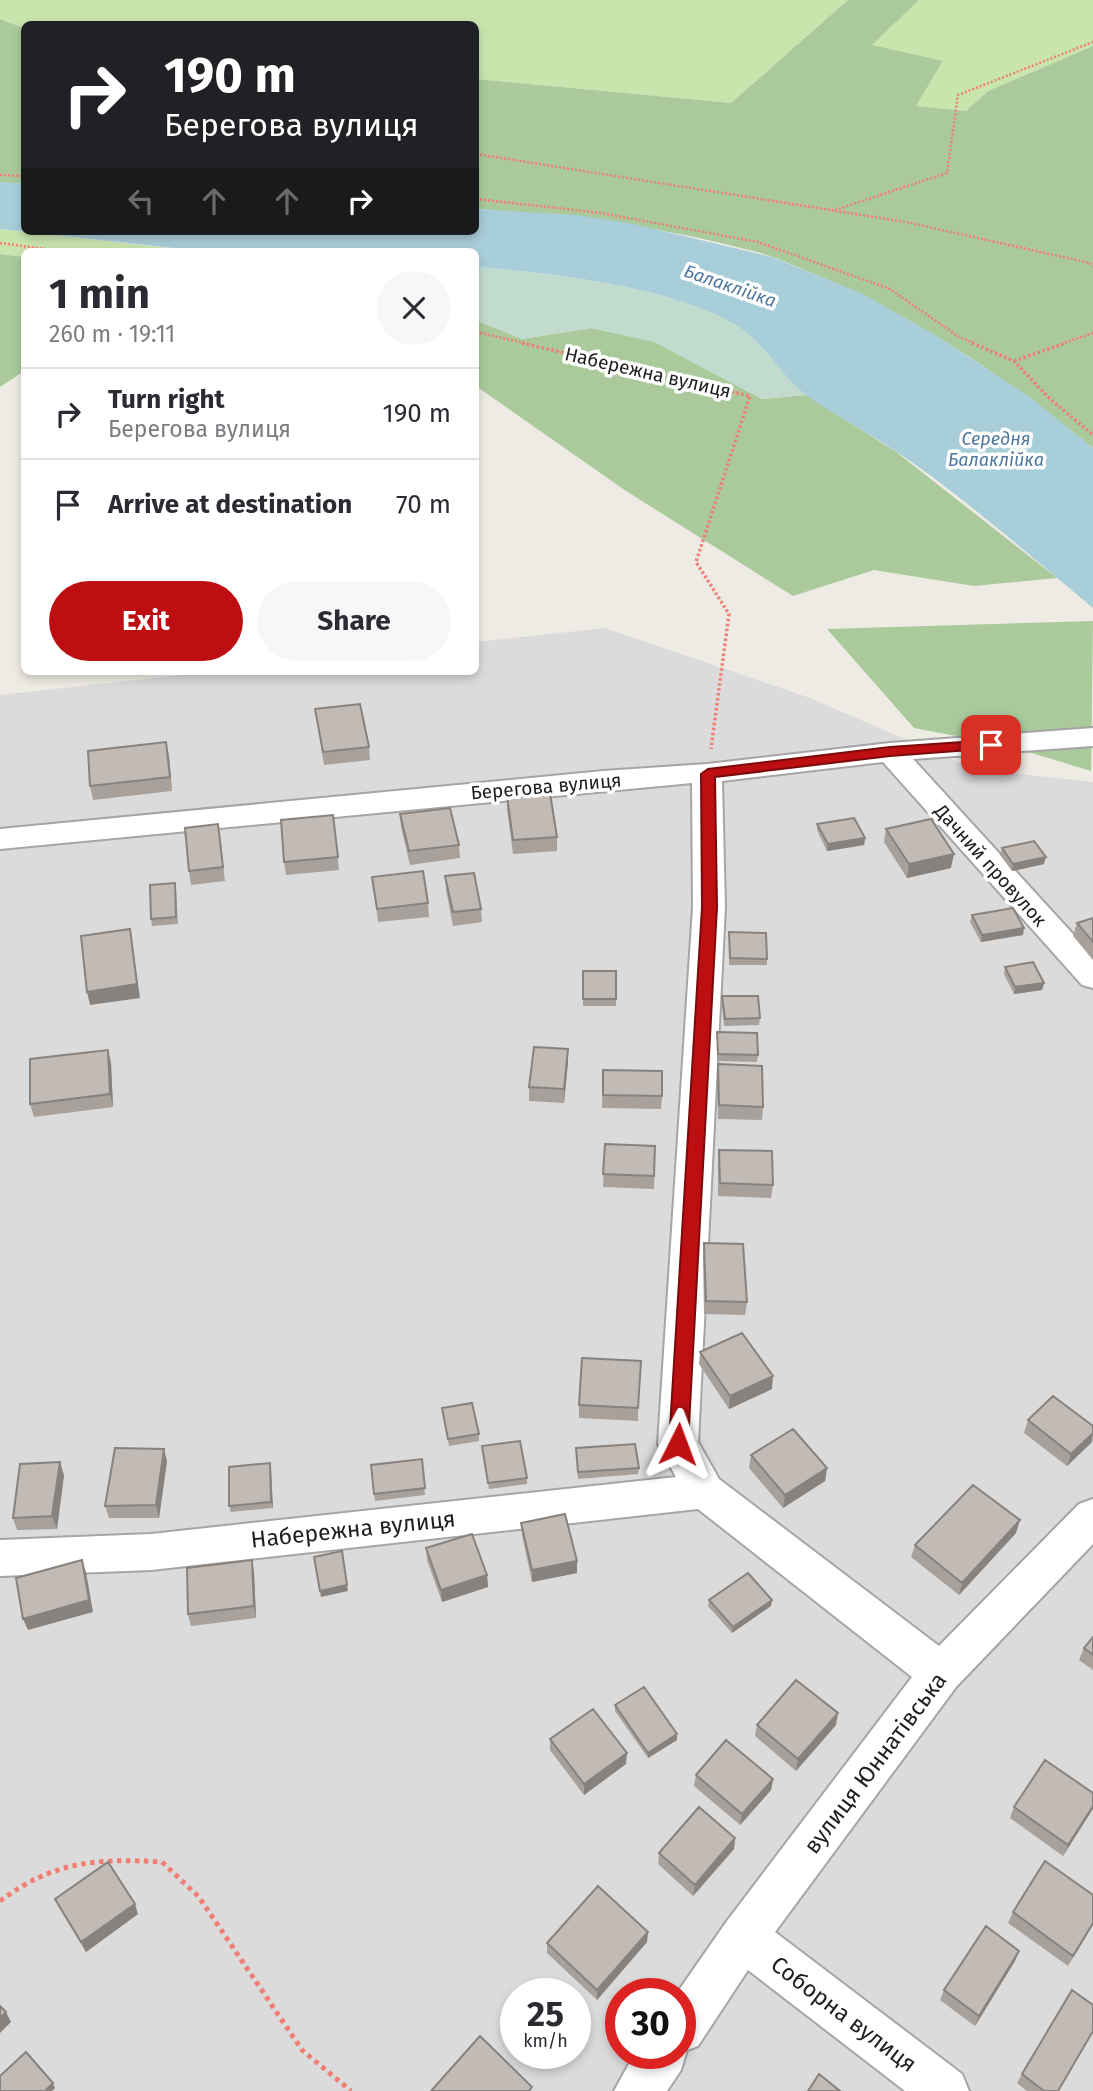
<!DOCTYPE html>
<html lang="en">
<head>
<meta charset="utf-8">
<style>
	:root { --surface:#fff; --page:#f7f7f7; --text:#2b2b33; --muted:#7c7c81; --line:#e1e1e2; --accent:#bd0f11 }
	body { margin:0; font-family:"Fira Sans",sans-serif; background:var(--page); color:var(--text); height:100vh; display:flex; flex-direction:column; font-size:26px; white-space:nowrap }
	* { box-sizing:border-box; margin:0 }
	p { font-size:23px; color:var(--muted) }
	.icon { flex:none; width:38px; height:38px; fill:none; stroke:currentColor; stroke-width:2; stroke-linecap:round; stroke-linejoin:round }
	.map { position:relative; flex:1; overflow:hidden }
	.side { position:absolute; left:21px; top:248px; width:458px; height:427px; display:flex; flex-direction:column; background:var(--surface); border-radius:10px; box-shadow:0 4px 10px #0003 }
	.side>* { flex:none }
	.banner { position:absolute; left:21px; top:21px; width:458px; height:214px; border-radius:10px; box-shadow:0 4px 10px #0003; background:#202124; color:#fff; overflow:hidden }
	.speed { position:absolute; left:500px; top:1978px; display:flex; gap:14px; font-size:35px; font-weight:700; text-align:center }
	.speed>* { display:grid; place-content:center; width:91px; height:91px; border-radius:50%; background:var(--surface); box-shadow:0 4px 10px #0003; line-height:1 }
	.speed small { font-size:18px; font-weight:400 }
	.speed .limit { border:10px solid #d22; background:#fff; color:#111 }
	.pin { position:absolute; display:grid; place-items:center; width:60px; height:60px; color:#fff; margin:-30px; border-radius:14px; box-shadow:0 4px 10px #0006 }
	.me { position:absolute; width:77px; margin:-38px; rotate:3deg; stroke-linejoin:round; filter:drop-shadow(0 0 5px #0008) }
	.turn { display:flex; align-items:center; gap:24px; height:147px; padding:0 28px; font-size:32px }
	.turn .icon { width:91px; height:91px; stroke-width:2.5 }
	.turn b { display:block; font-size:49px; line-height:60px }
	.lanes { display:flex; align-items:center; height:66px; padding:0 28px; background:#0003; justify-content:center; gap:35px; direction:ltr }
	.lanes .off { opacity:.35 }
	.round { display:grid; place-items:center; flex:none; width:74px; height:74px; border-radius:37px; background:var(--page) }
	.head { display:flex; align-items:center; justify-content:space-between; height:119px; padding:0 28px }
	h1 { font-size:42px; font-weight:700; line-height:52px }
	.action { display:flex; gap:14px; margin-top:auto; padding:14px 28px }
	.action a { flex:1; height:80px; border-radius:42px; background:var(--accent); color:#fff; font-size:28px; font-weight:700; line-height:80px; text-align:center }
	.action a+a { background:var(--page); color:var(--text) }
	ul { padding:0; list-style:none }
	li { display:flex; align-items:center; gap:21px; height:91px; padding:0 28px; border-top:2px solid var(--line) }
	li div { flex:1 }
	li b { display:block; font-size:26px }
	li em { font-style:normal }
	.map>svg:first-child { display:block }
	.residential { fill:#dcdbdb; fill-rule:evenodd }
	.grass { fill:#c9e5ae }
	.forest { fill:#aaca9c }
	.wetland { fill:#c2dbcf }
	.water { fill:#a8ced9 }
	.lines { fill:none; stroke-linecap:round; stroke-linejoin:round }
	.minor-casing { stroke:#a5a5a5; stroke-width:4 }
	.path-far2 { stroke:#ef7f74; stroke-width:2.5; stroke-dasharray:2 2; stroke-linecap:butt }
	.path-far1 { stroke:#ef7f74; stroke-width:3.5; stroke-dasharray:2.5 2.5; stroke-linecap:butt }
	.path { stroke:#ef7f74; stroke-width:5; stroke-dasharray:4.5 4.5; stroke-linecap:butt }
	.minor { fill:#fff; fill-rule:evenodd }
	.wall { fill:#a7a09b }
	.shaded-wall { fill:#88827e }
	.building { fill:#c2bab4; stroke:#88827e; stroke-width:2 }
	.route { fill:#bd0f11; stroke:#7b0a0b; stroke-width:2 }
	.labels { text-anchor:middle; stroke-width:7; stroke-linejoin:round; paint-order:stroke }
	.far-water-label { font-size:18px; font-style:italic; fill:#4e789f; stroke:#fff }
	.street-label { font-size:19px; fill:#1e1e1e; stroke:#fff }
	.near-street-label { font-size:23px; fill:#1e1e1e; stroke:#fff }
</style>
</head>
<body>
<div class="map">
<svg width="1093" height="2091" viewBox="0 0 1093 2091">
	<rect width="100%" height="100%" fill="#eeebe4"/>
	<!-- residential -->
	<path class="residential" d="M 605,628 L 810,698 L 974,769 L 1093,782 L 1093,2091 L 0,2091 L 0,695 L 209,672 L 476,672 L 476,642 ZM 516,1993 L 576,1993 L 576,2053 L 516,2053 ZM 621,1993 L 681,1993 L 681,2053 L 621,2053 Z"/>
	<!-- grass -->
	<path class="grass" d="M 0,0 L 848,0 L 731,103 L 476,79 L 476,24 L 24,24 L 24,28 L 0,19 Z
		M 919,0 L 1093,0 L 1093,46 L 988,91 L 966,111 L 915,106 L 943,62 L 871,46 Z
		M 0,229 L 194,251 L 24,252 L 24,257 L 0,254 Z"/>
	<!-- forest -->
	<path class="forest" d="M 848,0 L 919,0 L 872,45 L 943,61 L 916,106 L 966,111 L 988,91 L 1093,46 L 1093,448 C 1008,379 916,316 814,274 C 793,265 772,255 749,250 C 657,226 571,215 476,209 L 476,79 L 731,103 Z
		M 0,19 L 24,28 L 24,184 L 0,182 Z
		M 0,254 L 24,257 L 24,371 L 0,387 Z
		M 476,320 L 522,339 L 591,328 L 654,341 L 762,399 L 806,395 L 895,451 L 1057,578 L 974,586 L 874,570 L 793,596 L 626,491 L 476,386 Z
		M 1093,621 L 1091,771 L 1009,746 L 914,728 L 827,629 Z"/>
	<!-- wetland -->
	<path class="wetland" d="M 476,267 C 542,272 692,289 744,330 C 767,348 786,374 806,395 L 762,399 L 654,342 L 591,328 L 522,339 L 476,320 Z"/>
	<!-- water -->
	<path class="water" d="M 0,182 L 24,184 L 24,231 L 476,231 L 476,209 L 576,215 L 629,223 L 772,257 L 863,294 L 935,335 L 1030,397 L 1093,448 L 1093,608 C 1028,554 964,497 894,450 C 866,431 836,416 809,397 C 783,379 768,347 742,329 C 685,288 546,272 476,267 L 476,252 L 209,252 L 0,229 Z"/>
	<g class="lines">
		<defs>
			<path id="minor" d="M 1093,728 L 1093,746 L 913,759 L 1093,956 L 1093,988 L 1082,985 L 883,762 L 722,781 L 725,907 L 698,1442 L 719,1479 L 939,1646 L 1079,1504 L 1093,1499 L 1093,1544 L 956,1687 L 775,1932 L 962,2074 L 969,2091 L 905,2091 L 748,1970 L 698,2046 L 687,2050 L 681,2070 L 667,2091 L 614,2091 L 635,2053 L 681,2053 L 681,1993 L 677,1993 L 727,1921 L 912,1677 L 698,1509 L 151,1570 L 0,1576 L 0,1540 L 151,1534 L 676,1477 L 658,1444 L 693,907 L 692,783 L 0,849 L 0,829 L 603,771 L 707,764 L 890,743 Z"/>
		</defs>
		<!-- minor casing -->
		<use href="#minor" class="minor-casing"/>
		<!-- path-far2 -->
		<path class="path-far2" d="M 476,154 L 906,222 L 1090,263 L 1093,267
			M 0,175 L 24,176
			M 476,199 L 601,213 L 758,242 L 890,289 L 959,337 L 976,344
			M 835,210 L 947,173 L 958,95 L 1093,42
			M 0,243 L 68,252
			M 476,332 L 529,344
			M 1061,344 L 1093,333"/>
		<!-- path-far1 -->
		<path class="path-far1" d="M 522,343 L 750,396 L 696,562 L 729,614 L 711,749
			M 972,343 L 1014,361 L 1050,399 L 1093,435
			M 1014,361 L 1066,343"/>
		<!-- path -->
		<path class="path" d="M 0,1901 C 54,1861 97,1858 162,1862 L 199,1897 L 302,2050 L 351,2091"/>
		<!-- minor -->
		<use href="#minor" class="minor"/>
	</g>
	<!-- wall -->
	<path class="wall" d="M 315,709 L 369,747 L 370,760 L 324,765 Z
		M 166,742 L 172,791 L 93,800 L 90,786 Z
		M 507,796 L 557,837 L 557,851 L 513,854 L 507,809 Z
		M 400,814 L 459,845 L 460,858 L 410,865 L 401,827 Z
		M 333,815 L 339,870 L 286,875 L 284,862 Z
		M 817,824 L 865,838 L 864,845 L 827,851 L 817,830 Z
		M 886,829 L 951,868 L 907,878 L 884,842 Z
		M 220,837 L 225,881 L 191,885 L 189,871 Z
		M 1002,848 L 1044,864 L 1012,871 L 1000,855 Z
		M 445,876 L 481,909 L 482,922 L 453,926 L 446,890 Z
		M 372,877 L 428,903 L 429,917 L 378,922 Z
		M 176,889 L 178,924 L 152,926 L 151,919 Z
		M 972,915 L 1023,935 L 981,942 L 970,922 Z
		M 1093,918 L 1093,960 L 1073,936 L 1077,923 Z
		M 729,932 L 767,959 L 767,965 L 729,965 Z
		M 1005,967 L 1044,983 L 1042,990 L 1014,994 L 1004,974 Z
		M 583,971 L 616,999 L 616,1006 L 583,1006 Z
		M 722,996 L 760,1018 L 759,1025 L 724,1026 L 722,1003 Z
		M 717,1032 L 758,1055 L 757,1062 L 717,1061 Z
		M 568,1062 L 564,1103 L 529,1101 L 529,1087 Z
		M 111,1063 L 113,1107 L 34,1117 L 30,1104 Z
		M 718,1064 L 763,1107 L 762,1120 L 718,1119 L 717,1077 Z
		M 603,1070 L 662,1096 L 661,1109 L 602,1108 Z
		M 605,1144 L 655,1146 L 654,1189 L 603,1187 Z
		M 719,1150 L 773,1185 L 771,1198 L 718,1196 L 718,1163 Z
		M 704,1243 L 747,1302 L 745,1315 L 704,1314 L 703,1256 Z
		M 700,1352 L 772,1389 L 729,1409 L 699,1364 Z
		M 579,1405 L 638,1408 L 638,1421 L 579,1418 Z
		M 442,1408 L 479,1434 L 479,1441 L 449,1446 Z
		M 1028,1420 L 1092,1442 L 1067,1466 L 1024,1433 Z
		M 482,1446 L 527,1478 L 527,1484 L 489,1489 Z
		M 576,1448 L 639,1468 L 638,1474 L 578,1479 Z
		M 751,1455 L 827,1468 L 825,1481 L 783,1508 L 749,1468 Z
		M 422,1459 L 425,1495 L 375,1501 L 371,1465 Z
		M 167,1461 L 159,1518 L 109,1518 L 105,1506 Z
		M 270,1463 L 273,1508 L 231,1512 L 229,1506 Z
		M 64,1475 L 57,1529 L 17,1530 L 13,1518 Z
		M 521,1523 L 577,1561 L 577,1573 L 532,1582 L 522,1535 Z
		M 1016,1533 L 959,1595 L 911,1557 L 915,1545 Z
		M 426,1548 L 487,1575 L 488,1587 L 442,1602 L 427,1560 Z
		M 254,1572 L 256,1618 L 191,1626 L 188,1614 Z
		M 709,1600 L 772,1600 L 771,1606 L 732,1633 L 708,1606 Z
		M 1093,1637 L 1093,1670 L 1079,1660 L 1084,1648 Z
		M 615,1705 L 677,1740 L 648,1758 L 615,1711 Z
		M 757,1725 L 836,1725 L 796,1771 L 755,1736 Z
		M 550,1739 L 626,1764 L 584,1795 L 550,1750 Z
		M 696,1775 L 773,1779 L 771,1790 L 740,1825 L 694,1786 Z
		M 1093,1793 L 1063,1856 L 1010,1818 L 1014,1807 Z
		M 735,1838 L 734,1849 L 693,1896 L 658,1864 L 659,1853 Z
		M 55,1899 L 138,1914 L 86,1952 L 60,1909 Z
		M 1013,1912 L 1093,1925 L 1068,1966 L 1008,1923 Z
		M 648,1932 L 647,1942 L 597,2000 L 547,1953 L 547,1943 Z
		M 1019,1951 L 1015,1961 L 975,2026 L 940,2000 L 944,1990 Z
		M 1022,2074 L 1058,2091 L 1027,2091 L 1017,2083 Z"/>
	<!-- shaded-wall -->
	<path class="shaded-wall" d="M 166,742 L 169,756 L 172,791 L 170,777 Z
		M 865,838 L 864,845 L 827,851 L 828,844 Z
		M 954,854 L 951,868 L 907,878 L 909,864 Z
		M 1046,857 L 1044,864 L 1012,871 L 1013,864 Z
		M 1024,928 L 1023,935 L 981,942 L 982,935 Z
		M 130,929 L 140,998 L 90,1005 L 87,992 Z
		M 1044,983 L 1042,990 L 1014,994 L 1015,987 Z
		M 568,1049 L 568,1062 L 564,1103 L 564,1089 Z
		M 108,1050 L 111,1063 L 113,1107 L 110,1094 Z
		M 773,1376 L 772,1389 L 729,1409 L 730,1396 Z
		M 1093,1433 L 1092,1442 L 1067,1466 L 1071,1454 Z
		M 164,1449 L 167,1461 L 159,1518 L 156,1505 Z
		M 60,1462 L 64,1475 L 57,1529 L 52,1516 Z
		M 270,1463 L 271,1469 L 273,1508 L 271,1502 Z
		M 827,1468 L 825,1481 L 783,1508 L 785,1495 Z
		M 1020,1520 L 1016,1533 L 959,1595 L 962,1583 Z
		M 82,1560 L 86,1572 L 93,1612 L 28,1630 L 23,1619 Z
		M 252,1560 L 254,1572 L 256,1618 L 254,1606 Z
		M 577,1561 L 577,1573 L 532,1582 L 532,1570 Z
		M 487,1575 L 488,1587 L 442,1602 L 441,1590 Z
		M 347,1585 L 348,1591 L 321,1597 L 320,1591 Z
		M 772,1600 L 771,1606 L 732,1633 L 733,1627 Z
		M 838,1713 L 836,1725 L 796,1771 L 798,1759 Z
		M 677,1734 L 677,1740 L 648,1758 L 648,1753 Z
		M 627,1753 L 626,1764 L 584,1795 L 584,1784 Z
		M 773,1779 L 771,1790 L 740,1825 L 742,1814 Z
		M 1093,1806 L 1093,1809 L 1063,1856 L 1068,1845 Z
		M 735,1838 L 734,1849 L 693,1896 L 695,1885 Z
		M 135,1904 L 138,1914 L 86,1952 L 81,1942 Z
		M 648,1932 L 647,1942 L 597,2000 L 597,1990 Z
		M 1019,1951 L 1015,1961 L 975,2026 L 979,2016 Z
		M 6,2012 L 11,2022 L 0,2033 L 0,2018 Z
		M 53,2083 L 55,2088 L 52,2091 L 45,2091 Z"/>
	<!-- building -->
	<path class="building" d="M 360,704 L 369,747 L 323,752 L 315,709 Z
		M 166,742 L 170,777 L 90,786 L 88,751 Z
		M 550,793 L 557,837 L 513,840 L 507,796 Z
		M 450,808 L 459,845 L 409,851 L 400,814 Z
		M 333,815 L 338,857 L 284,862 L 281,820 Z
		M 854,818 L 865,838 L 828,844 L 817,824 Z
		M 931,819 L 954,854 L 909,864 L 886,829 Z
		M 218,824 L 223,867 L 189,871 L 185,828 Z
		M 1034,841 L 1046,857 L 1013,864 L 1002,848 Z
		M 423,871 L 428,903 L 377,909 L 372,877 Z
		M 474,873 L 481,909 L 453,912 L 445,876 Z
		M 175,883 L 176,917 L 151,919 L 150,885 Z
		M 1013,908 L 1024,928 L 982,935 L 972,915 Z
		M 1093,918 L 1093,942 L 1077,923 Z
		M 130,929 L 137,984 L 87,992 L 81,936 Z
		M 729,932 L 766,933 L 767,959 L 730,958 Z
		M 1033,962 L 1044,983 L 1015,987 L 1005,967 Z
		M 583,971 L 616,971 L 616,999 L 583,999 Z
		M 722,996 L 758,996 L 760,1018 L 725,1019 Z
		M 717,1032 L 757,1033 L 758,1055 L 718,1054 Z
		M 534,1047 L 568,1049 L 564,1089 L 529,1087 Z
		M 108,1050 L 110,1094 L 30,1104 L 30,1059 Z
		M 718,1064 L 762,1066 L 763,1107 L 719,1105 Z
		M 603,1070 L 662,1071 L 662,1096 L 603,1095 Z
		M 605,1144 L 655,1146 L 654,1176 L 603,1174 Z
		M 719,1150 L 772,1151 L 773,1185 L 720,1183 Z
		M 704,1243 L 743,1244 L 747,1302 L 706,1301 Z
		M 742,1333 L 773,1376 L 730,1396 L 700,1352 Z
		M 582,1358 L 641,1361 L 638,1408 L 579,1405 Z
		M 1053,1396 L 1093,1426 L 1093,1433 L 1071,1454 L 1028,1420 Z
		M 472,1403 L 479,1434 L 448,1439 L 442,1408 Z
		M 793,1429 L 827,1468 L 785,1495 L 751,1455 Z
		M 520,1441 L 527,1478 L 488,1483 L 482,1446 Z
		M 635,1444 L 639,1468 L 578,1472 L 576,1448 Z
		M 115,1448 L 164,1449 L 156,1505 L 105,1506 Z
		M 422,1459 L 425,1488 L 374,1494 L 371,1465 Z
		M 60,1462 L 52,1516 L 13,1518 L 20,1464 Z
		M 270,1463 L 271,1502 L 229,1506 L 229,1467 Z
		M 973,1485 L 1020,1520 L 962,1583 L 915,1545 Z
		M 565,1514 L 577,1561 L 532,1570 L 521,1523 Z
		M 472,1534 L 487,1575 L 441,1590 L 426,1548 Z
		M 342,1551 L 347,1585 L 320,1591 L 314,1557 Z
		M 82,1560 L 89,1600 L 23,1619 L 16,1578 Z
		M 252,1560 L 254,1606 L 188,1614 L 187,1568 Z
		M 748,1573 L 772,1600 L 733,1627 L 709,1600 Z
		M 1093,1637 L 1093,1655 L 1084,1648 Z
		M 796,1680 L 838,1713 L 798,1759 L 757,1725 Z
		M 644,1687 L 677,1734 L 648,1753 L 615,1705 Z
		M 593,1709 L 627,1753 L 584,1784 L 550,1739 Z
		M 726,1740 L 773,1779 L 742,1814 L 696,1775 Z
		M 1045,1760 L 1093,1793 L 1093,1806 L 1068,1845 L 1014,1807 Z
		M 699,1807 L 735,1838 L 695,1885 L 659,1853 Z
		M 1045,1861 L 1093,1895 L 1093,1923 L 1073,1956 L 1013,1912 Z
		M 108,1862 L 135,1904 L 81,1942 L 55,1899 Z
		M 598,1886 L 648,1932 L 597,1990 L 547,1943 Z
		M 986,1926 L 1019,1951 L 979,2016 L 944,1990 Z
		M 1072,1990 L 1093,2005 L 1093,2031 L 1058,2091 L 1044,2091 L 1022,2074 Z
		M 0,2006 L 6,2012 L 0,2018 Z
		M 480,2036 L 532,2087 L 529,2091 L 431,2091 Z
		M 26,2052 L 53,2083 L 45,2091 L 0,2091 L 0,2076 Z
		M 819,2074 L 840,2091 L 808,2091 Z"/>
	<!-- route -->
	<path class="route" d="M 991,740 L 998,745 L 996,748 L 890,756 L 715,777 L 717,907 L 688,1444 L 685,1450 L 671,1450 L 669,1444 L 702,907 L 701,774 L 708,769 L 890,747 Z"/>
	<g class="labels">
		<!-- far-water labels -->
		<g class="far-water-label">
			<text transform="translate(730 286) rotate(19)" y="6">Балаклійка</text>
			<text x="996" y="445">Середня<tspan x="996" dy="21">Балаклійка</tspan></text>
		</g>
		<!-- street labels -->
		<g class="street-label">
			<text transform="translate(648 372) rotate(13)" y="7">Набережна вулиця</text>
			<text transform="translate(546 786) rotate(-5)" y="7">Берегова вулиця</text>
			<text transform="translate(991 865) rotate(48)" y="7">Дачний провулок</text>
		</g>
		<!-- near-street labels -->
		<g class="near-street-label">
			<text transform="translate(353 1529) rotate(-6)" y="8">Набережна вулиця</text>
			<text transform="translate(875 1763) rotate(-53)" y="8">вулиця Юннатівська</text>
			<text transform="translate(844 2014) rotate(37)" y="8">Соборна вулиця</text>
		</g>
	</g>
</svg>
<div class="speed"><div>25<small>km/h</small></div><div class="limit">30</div></div>
<div class="pin" style="left:991px;top:745px;background:#d93025"><svg class="icon" aria-label="arrive" viewBox="0 0 24 24"><path d="M6 21V4h12l-3 4 3 4H6"/></svg></div>
<svg class="me" style="left:678px;top:1444px" viewBox="-20 -20 40 40"><path d="M0-17L14 15 0 8-14 15z" fill="#bd0f11" stroke="#fff" stroke-width="4"/></svg>
<div class="banner">
<div class="turn"><svg class="icon" aria-label="right" viewBox="0 0 24 24"><path d="M7 20v-9h11M14 6l5 5-5 5"/></svg><div><b>190 m</b>Берегова вулиця</div></div>
<div class="lanes"><svg class="icon off" aria-label="left" viewBox="0 0 24 24"><path d="M17 20v-9H6M10 6l-5 5 5 5"/></svg><svg class="icon off" aria-label="ahead" viewBox="0 0 24 24"><path d="M12 20V5M6 11l6-6 6 6"/></svg><svg class="icon off" aria-label="ahead" viewBox="0 0 24 24"><path d="M12 20V5M6 11l6-6 6 6"/></svg><svg class="icon" aria-label="right" viewBox="0 0 24 24"><path d="M7 20v-9h11M14 6l5 5-5 5"/></svg></div>
</div>
<section class="side">
<div class="head"><div><h1>1 min</h1><p>260 m · 19:11</p></div><a class="round"><svg class="icon" aria-label="close" viewBox="0 0 24 24"><path d="M6 6l12 12M18 6L6 18"/></svg></a></div>
<ul>
<li><svg class="icon" aria-label="right" viewBox="0 0 24 24"><path d="M7 20v-9h11M14 6l5 5-5 5"/></svg><div><b>Turn right</b><p>Берегова вулиця</p></div><em>190 m</em></li>
<li><svg class="icon" aria-label="arrive" viewBox="0 0 24 24"><path d="M6 21V4h12l-3 4 3 4H6"/></svg><div><b>Arrive at destination</b></div><em>70 m</em></li>
</ul>
<div class="action"><a>Exit</a><a>Share</a></div>
</section>
</div>
</body>
</html>
